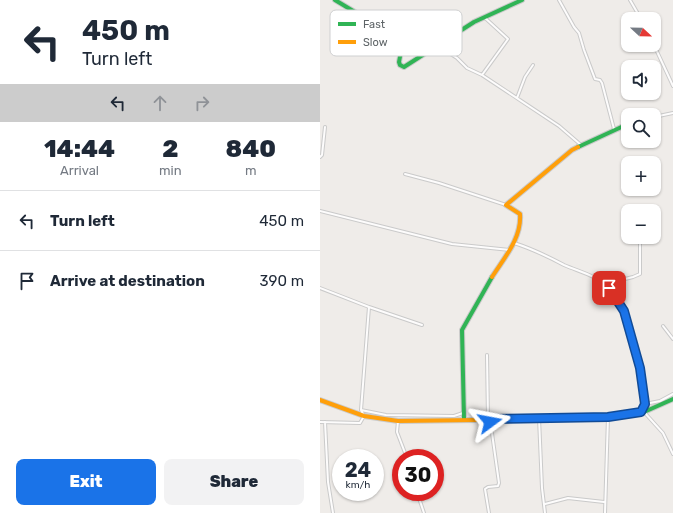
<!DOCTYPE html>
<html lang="en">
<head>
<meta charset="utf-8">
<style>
	:root { --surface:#fff; --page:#f2f2f3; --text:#1f2937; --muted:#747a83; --line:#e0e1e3; --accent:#1a73e8 }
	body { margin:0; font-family:Rubik,sans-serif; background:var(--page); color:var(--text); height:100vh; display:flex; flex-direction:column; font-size:15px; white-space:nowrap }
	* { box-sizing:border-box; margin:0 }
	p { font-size:13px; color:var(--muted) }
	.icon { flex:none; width:22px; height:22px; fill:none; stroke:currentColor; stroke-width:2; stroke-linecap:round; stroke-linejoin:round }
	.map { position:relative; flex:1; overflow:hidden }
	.panel { display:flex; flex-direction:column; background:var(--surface); width:320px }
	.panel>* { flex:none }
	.guide { background:#fff; color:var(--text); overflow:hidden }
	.needle { width:26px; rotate:112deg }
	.buttons { position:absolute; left:301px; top:12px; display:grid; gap:8px }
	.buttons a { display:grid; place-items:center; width:40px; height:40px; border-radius:8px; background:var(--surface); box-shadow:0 1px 3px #0004; font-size:20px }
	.speed { position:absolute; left:12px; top:449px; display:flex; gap:8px; font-size:20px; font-weight:700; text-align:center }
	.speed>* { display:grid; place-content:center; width:52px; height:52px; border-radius:50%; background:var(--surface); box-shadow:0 1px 3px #0004; line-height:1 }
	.speed small { font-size:10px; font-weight:400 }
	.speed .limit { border:6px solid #d22; background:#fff; color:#111 }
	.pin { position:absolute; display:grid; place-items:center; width:34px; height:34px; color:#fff; margin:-17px; border-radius:8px; box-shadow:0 2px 6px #0006 }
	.me { position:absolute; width:44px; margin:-22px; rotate:77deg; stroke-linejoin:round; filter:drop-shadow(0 0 3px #0008) }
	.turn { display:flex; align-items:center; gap:14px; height:84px; padding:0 16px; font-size:18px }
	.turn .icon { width:52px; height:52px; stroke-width:2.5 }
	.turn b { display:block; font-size:28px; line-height:34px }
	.lanes { display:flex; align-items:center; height:38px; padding:0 16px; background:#0003; justify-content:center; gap:20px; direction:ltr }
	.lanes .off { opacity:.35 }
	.eta { display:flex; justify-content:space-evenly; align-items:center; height:68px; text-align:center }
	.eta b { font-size:24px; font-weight:800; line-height:28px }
	.cta { display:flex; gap:8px; margin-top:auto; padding:8px 16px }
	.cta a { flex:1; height:46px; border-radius:8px; background:var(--accent); color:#fff; font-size:16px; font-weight:800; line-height:46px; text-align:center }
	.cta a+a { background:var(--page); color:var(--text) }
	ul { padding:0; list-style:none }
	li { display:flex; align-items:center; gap:12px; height:60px; padding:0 16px; border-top:1px solid var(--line) }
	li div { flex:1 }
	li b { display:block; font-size:15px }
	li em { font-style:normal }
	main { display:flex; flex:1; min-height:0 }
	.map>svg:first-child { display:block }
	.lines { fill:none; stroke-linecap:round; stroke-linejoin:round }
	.street-casing { stroke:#cacaca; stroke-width:4 }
	.fast-casing { stroke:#cacaca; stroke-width:6 }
	.slow-casing { stroke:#cacaca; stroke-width:6 }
	.street { stroke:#fdfcfc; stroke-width:2 }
	.fast { stroke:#30b455; stroke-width:4 }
	.slow { stroke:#ff9f0a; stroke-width:4 }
	.route-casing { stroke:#114b97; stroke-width:10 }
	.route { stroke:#1a73e8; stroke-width:7 }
	.key { fill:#fff; stroke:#cfd0d1; stroke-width:1 }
	.key-label { font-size:11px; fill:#5e6467 }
</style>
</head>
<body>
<main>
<section class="panel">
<div class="guide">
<div class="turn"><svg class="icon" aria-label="left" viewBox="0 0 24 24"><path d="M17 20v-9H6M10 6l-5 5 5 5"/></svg><div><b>450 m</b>Turn left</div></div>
<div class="lanes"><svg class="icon" aria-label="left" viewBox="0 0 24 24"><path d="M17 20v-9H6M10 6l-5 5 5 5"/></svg><svg class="icon off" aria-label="ahead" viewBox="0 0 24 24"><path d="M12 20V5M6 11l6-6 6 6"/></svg><svg class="icon off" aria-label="right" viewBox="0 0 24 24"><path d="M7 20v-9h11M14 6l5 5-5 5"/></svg></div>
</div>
<div class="eta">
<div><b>14:44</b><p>Arrival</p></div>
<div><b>2</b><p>min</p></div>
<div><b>840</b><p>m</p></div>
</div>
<ul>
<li><svg class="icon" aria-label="left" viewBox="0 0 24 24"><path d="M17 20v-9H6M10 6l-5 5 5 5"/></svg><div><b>Turn left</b></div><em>450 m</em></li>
<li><svg class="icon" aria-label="arrive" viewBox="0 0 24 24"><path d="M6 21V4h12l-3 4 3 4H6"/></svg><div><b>Arrive at destination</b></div><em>390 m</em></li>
</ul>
<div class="cta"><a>Exit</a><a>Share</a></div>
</section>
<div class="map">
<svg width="353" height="513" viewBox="0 0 353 513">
	<rect width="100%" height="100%" fill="#efece9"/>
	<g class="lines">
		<defs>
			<path id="street" d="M 239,0 L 254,27 L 259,33 L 264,50 L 275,79 L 280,80 L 282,83 L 294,129
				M 310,0 L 321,19
				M 334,45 L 353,86
				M 118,46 L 137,58 L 147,68 L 162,75 L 239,126 L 261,145
				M 162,75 L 188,39 L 164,17
				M 197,98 L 205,77 L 213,65
				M 334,117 L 353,113
				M 0,157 L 2,155 L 5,127
				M 85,174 L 119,183 L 186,205
				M 0,211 L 132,244 L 190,250
				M 194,243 C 213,249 227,256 244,265 C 258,271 274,275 286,284 C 308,302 311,337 318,362 C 322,376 329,399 321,412
				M 285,284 L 313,277 L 320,274 L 320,237
				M 0,288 L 49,307
				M 343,326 L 353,339
				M 167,355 L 168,419
				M 325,404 L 340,401 L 353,394
				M 41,410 L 66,415 L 134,416 L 143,413
				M 324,412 L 343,433 L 353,454
				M 219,418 L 222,488 L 225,513
				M 78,421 L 77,432 L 87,458
				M 0,422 L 40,423 L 44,416 L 41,410 L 49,307 L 102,325
				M 5,422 L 8,482 L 13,513
				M 97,492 L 104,513
				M 225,504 L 248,498 L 284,502
				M 169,513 L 165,489 L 168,487 L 178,486 L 179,483 L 170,419
				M 285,513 L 288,417"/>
			<path id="fast" d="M 15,0 L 83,41 L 79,62 L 80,65 L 84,67 L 154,22 L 202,0
				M 258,147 L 308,124
				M 144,419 L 142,330 L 172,277
				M 156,420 L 288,417 L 324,412 L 353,399"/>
			<path id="slow" d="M 172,277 C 184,258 202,238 200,214 L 186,205 L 252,150 L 258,147
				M 0,400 L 44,416 L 78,421 L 156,420"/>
		</defs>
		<!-- street casing -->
		<use href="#street" class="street-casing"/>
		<!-- fast casing -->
		<use href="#fast" class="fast-casing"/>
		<!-- slow casing -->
		<use href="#slow" class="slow-casing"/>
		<!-- street -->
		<use href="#street" class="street"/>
		<!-- fast -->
		<use href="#fast" class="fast"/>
		<!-- slow -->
		<use href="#slow" class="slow"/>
	</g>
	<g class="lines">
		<defs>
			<path id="route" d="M 170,422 L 170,419 L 288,417 L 321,412 L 325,404 L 320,368 L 304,311 L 289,288"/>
		</defs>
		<!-- route casing -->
		<use href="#route" class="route-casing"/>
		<!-- route -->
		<use href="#route" class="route"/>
	</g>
	<!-- legend -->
	<rect x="10" y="10" width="132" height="46" rx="6" class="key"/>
	<rect x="18" y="22" width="18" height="4" fill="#30b455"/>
	<rect x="18" y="40" width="18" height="4" fill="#ff9f0a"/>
	<g class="key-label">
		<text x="43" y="28">Fast</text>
		<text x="43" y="46">Slow</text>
	</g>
</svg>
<div class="buttons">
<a><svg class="needle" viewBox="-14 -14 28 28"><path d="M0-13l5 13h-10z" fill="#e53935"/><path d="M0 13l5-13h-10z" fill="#747a83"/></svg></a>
<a><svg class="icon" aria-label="sound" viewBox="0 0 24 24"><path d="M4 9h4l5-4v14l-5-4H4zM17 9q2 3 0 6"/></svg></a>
<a><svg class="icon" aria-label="search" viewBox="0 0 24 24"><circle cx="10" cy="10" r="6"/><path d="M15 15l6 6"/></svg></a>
<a>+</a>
<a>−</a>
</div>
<div class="speed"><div>24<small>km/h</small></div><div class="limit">30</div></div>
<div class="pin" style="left:289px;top:288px;background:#d93025"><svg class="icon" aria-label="arrive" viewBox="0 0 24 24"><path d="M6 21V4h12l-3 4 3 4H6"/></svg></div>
<svg class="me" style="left:170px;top:422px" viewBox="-20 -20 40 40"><path d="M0-17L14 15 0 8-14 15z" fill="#1a73e8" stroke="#fff" stroke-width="4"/></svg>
</div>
</main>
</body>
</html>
